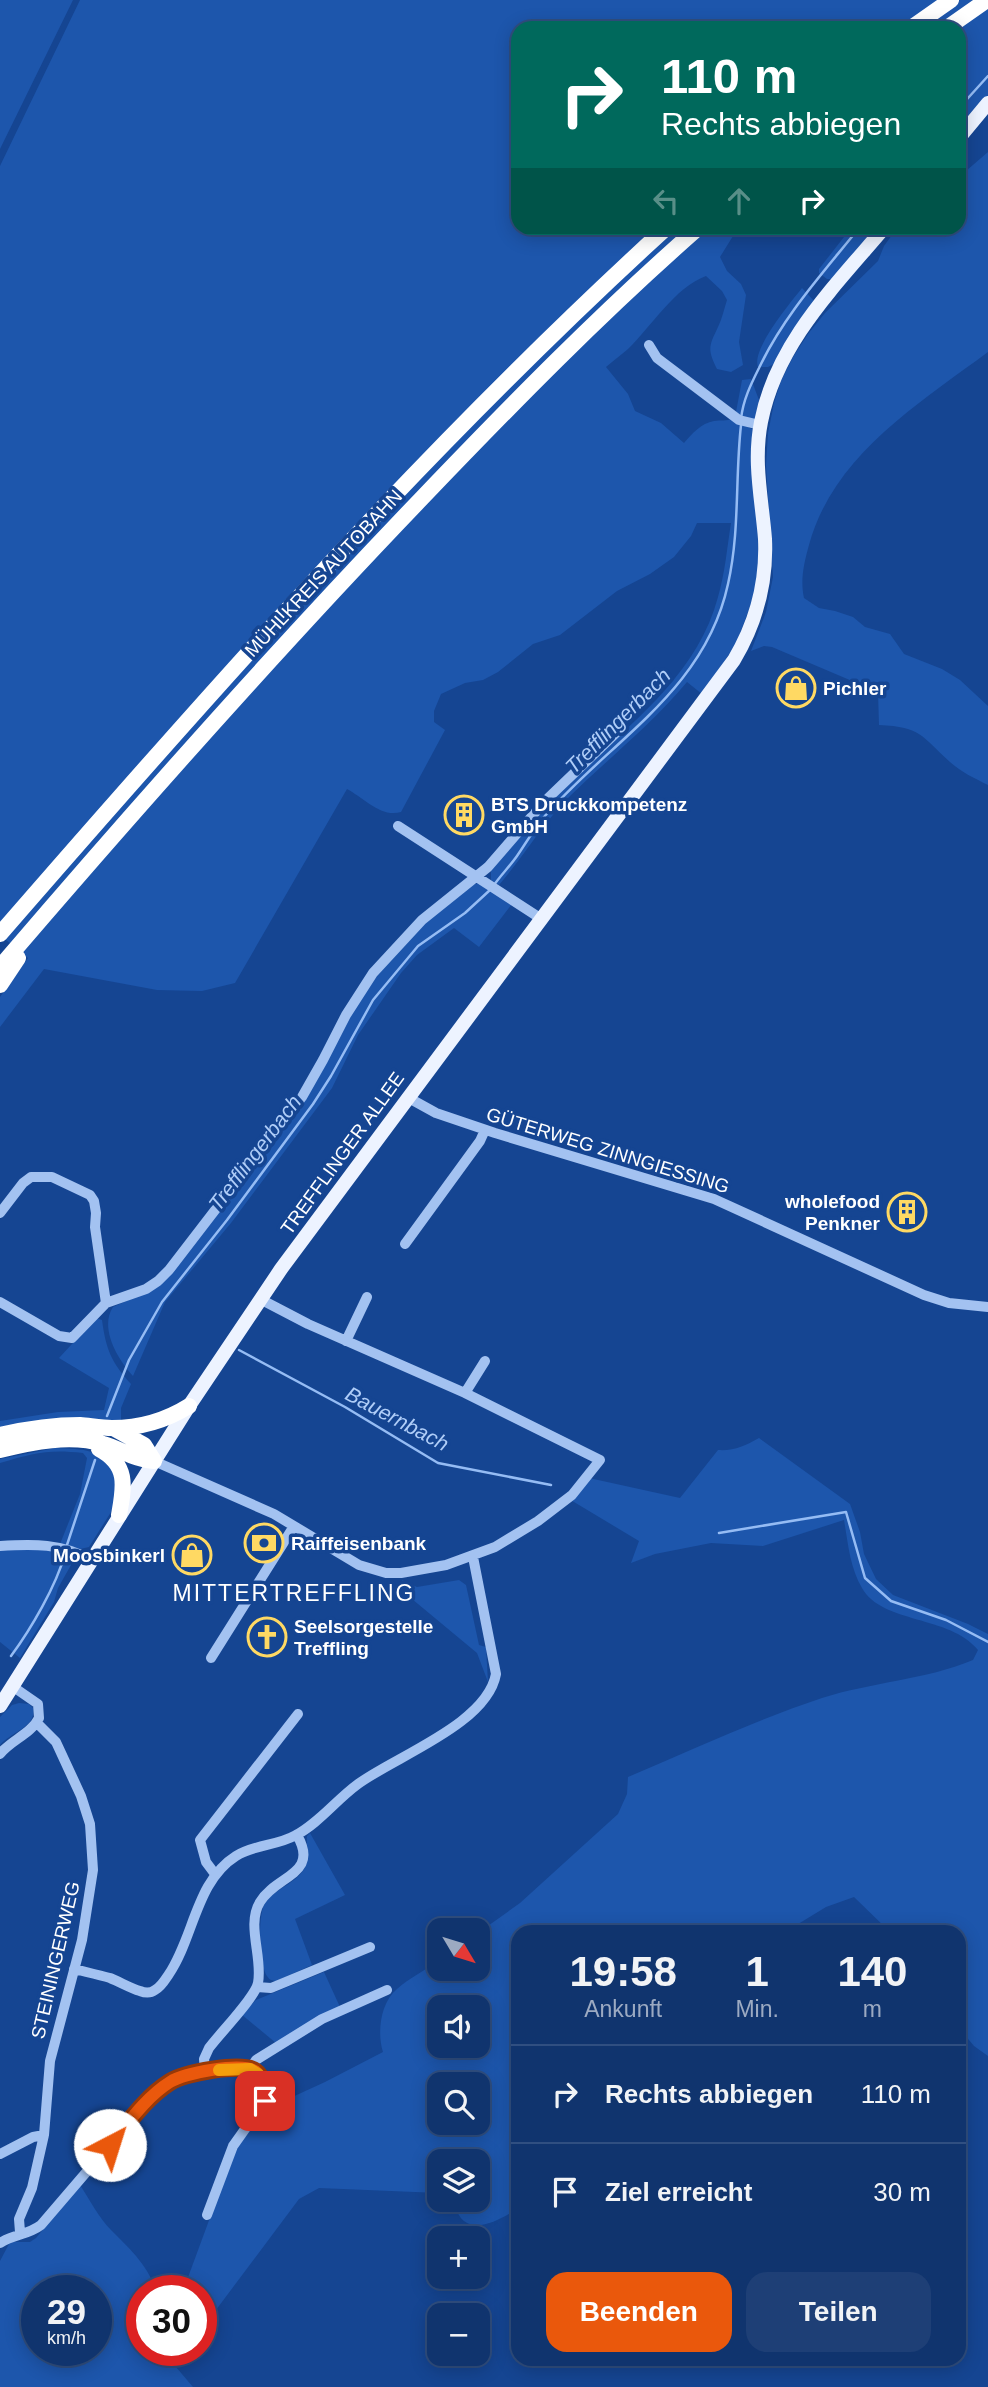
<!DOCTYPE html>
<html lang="de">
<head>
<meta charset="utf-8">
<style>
	:root { --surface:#10346e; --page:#1e3f76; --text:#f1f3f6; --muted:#9caac2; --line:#304f81; --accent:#ea580c }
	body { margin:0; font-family:Helvetica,sans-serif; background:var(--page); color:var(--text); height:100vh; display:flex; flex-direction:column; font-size:26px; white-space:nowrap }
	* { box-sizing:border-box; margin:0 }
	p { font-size:23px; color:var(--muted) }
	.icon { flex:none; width:38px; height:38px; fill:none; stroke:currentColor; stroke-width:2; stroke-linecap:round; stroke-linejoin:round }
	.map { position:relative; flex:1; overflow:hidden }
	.details { position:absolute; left:511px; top:1925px; width:455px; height:441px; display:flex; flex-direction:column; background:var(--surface); border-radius:21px; box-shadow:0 4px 18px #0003,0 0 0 2px var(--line) }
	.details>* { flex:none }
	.guide { position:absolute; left:511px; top:21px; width:455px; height:214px; border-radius:21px; box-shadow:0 4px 18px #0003,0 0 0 2px var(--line); background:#00695c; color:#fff; overflow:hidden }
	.needle { width:46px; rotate:128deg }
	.buttons { position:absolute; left:427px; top:1918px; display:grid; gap:14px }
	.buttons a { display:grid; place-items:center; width:63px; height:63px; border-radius:14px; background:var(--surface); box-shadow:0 4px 18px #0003,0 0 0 2px var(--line); font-size:35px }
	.speed { position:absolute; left:21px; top:2275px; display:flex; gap:14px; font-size:35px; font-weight:700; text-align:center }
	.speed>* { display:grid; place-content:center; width:91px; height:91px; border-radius:50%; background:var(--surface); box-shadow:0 4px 18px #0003,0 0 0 2px var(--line); line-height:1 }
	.speed small { font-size:18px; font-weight:400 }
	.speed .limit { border:10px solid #d22; background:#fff; color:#111 }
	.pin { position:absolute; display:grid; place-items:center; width:60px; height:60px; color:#fff; margin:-30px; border-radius:14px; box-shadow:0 4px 10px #0006 }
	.me { position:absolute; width:77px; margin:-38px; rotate:40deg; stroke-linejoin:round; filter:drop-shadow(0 0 5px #0008) }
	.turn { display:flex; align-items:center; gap:24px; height:147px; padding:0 35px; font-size:32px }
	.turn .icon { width:91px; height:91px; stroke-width:2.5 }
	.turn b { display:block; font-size:49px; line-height:60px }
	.lanes { display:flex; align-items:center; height:66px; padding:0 35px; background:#0003; justify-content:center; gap:35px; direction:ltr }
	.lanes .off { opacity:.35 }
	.eta { display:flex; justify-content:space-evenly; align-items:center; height:119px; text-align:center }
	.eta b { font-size:42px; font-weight:700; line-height:49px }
	.primary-button { display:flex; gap:14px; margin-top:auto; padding:14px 35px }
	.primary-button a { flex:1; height:80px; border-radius:21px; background:var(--accent); color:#fff; font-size:28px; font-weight:700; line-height:80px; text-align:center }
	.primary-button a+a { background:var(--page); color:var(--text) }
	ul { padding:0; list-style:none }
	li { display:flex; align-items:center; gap:21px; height:98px; padding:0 35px; border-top:2px solid var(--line) }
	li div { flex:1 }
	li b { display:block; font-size:26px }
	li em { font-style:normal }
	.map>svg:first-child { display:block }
	.green { fill:#1d56ac; fill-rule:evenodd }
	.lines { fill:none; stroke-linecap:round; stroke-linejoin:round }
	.stream { stroke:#95bcf4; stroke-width:2.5 }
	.minor { stroke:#a3c2f1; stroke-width:10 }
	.major { stroke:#edf3ff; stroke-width:14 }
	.highway { stroke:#fff; stroke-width:16 }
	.route-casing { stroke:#983908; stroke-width:18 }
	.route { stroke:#ea580c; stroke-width:12 }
	.slow { stroke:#f59e0b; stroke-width:12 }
	.labels { text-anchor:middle; stroke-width:7; stroke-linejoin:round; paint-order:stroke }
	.street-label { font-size:19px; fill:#fff; stroke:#154592 }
	.poi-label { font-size:19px; font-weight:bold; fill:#fff; stroke:#154592; text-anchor:start }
	.water-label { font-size:21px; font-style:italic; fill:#afcdf8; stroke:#154592 }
	.quarter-label { font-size:23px; letter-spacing:2px; fill:#fff; stroke:#154592 }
</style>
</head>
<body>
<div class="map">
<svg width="988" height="2387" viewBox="0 0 988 2387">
	<rect width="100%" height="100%" fill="#154592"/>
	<!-- green -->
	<path class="green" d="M 0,0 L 73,0 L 0,149 Z
		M 80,0 L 988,0 L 988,96 L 969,119 L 959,125 L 959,28 L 518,28 L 518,228 L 738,228 L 720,257 L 727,271 L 741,284 L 746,295 L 739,342 L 743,365 L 731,372 L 717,369 C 707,349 709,346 718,327 C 722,319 724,309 727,300 L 722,291 L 706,276 C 675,287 651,327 628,349 C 621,355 613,361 606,367 L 628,394 L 635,411 L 661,423 L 684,443 C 692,434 701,423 714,421 C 721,420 726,421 733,419 L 754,430 L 759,571 L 751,604 L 736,644 L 702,694 L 687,682 C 652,724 609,758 570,796 C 543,823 524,856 499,885 L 491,880 L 491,870 C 518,840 543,806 573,778 C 629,725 697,676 718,597 C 725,573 727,548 731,523 L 697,523 L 691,536 L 674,557 L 650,574 L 617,591 L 560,635 L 533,644 L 498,672 L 483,680 L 465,683 L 441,694 L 434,711 L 434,722 L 445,730 L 401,812 C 381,818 364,798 347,789 L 235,983 L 202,991 L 157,990 L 44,969 L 0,1027 L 0,997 L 28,958 L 0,935 L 0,166 Z
		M 988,152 L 988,352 C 918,404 833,456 809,545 C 804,563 800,580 804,598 L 819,608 L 835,611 L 853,617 L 865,627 L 890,634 L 904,654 L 942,669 L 960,680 L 988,706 L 988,785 C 974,778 961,772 950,762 C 921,736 922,727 879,725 L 878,692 L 772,647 L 764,646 L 751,651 L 766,612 L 773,577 L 766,465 L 768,433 L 774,403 L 781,381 L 793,357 L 808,334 L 825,313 L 878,261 L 884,246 L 897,228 L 959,228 L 959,177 Z
		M 851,228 L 864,228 L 869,236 L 833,279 L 827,279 L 819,273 L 819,269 Z
		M 802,288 L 815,302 L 798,323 L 774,364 L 768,367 L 758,367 C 751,350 790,303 802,288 Z
		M 751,379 L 759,400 L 755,420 L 743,417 L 736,412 L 742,380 Z
		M 478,883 L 512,904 L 479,947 L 454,928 L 417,955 L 401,973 L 358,1035 L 332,1088 L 231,1223 L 165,1302 L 133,1376 C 118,1360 99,1328 113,1307 L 144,1293 L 297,1108 L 354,1008 L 383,968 L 420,927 L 472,885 Z
		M 96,1318 L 102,1320 C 106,1349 111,1362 131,1384 L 121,1408 L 121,1421 L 0,1431 L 0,1421 L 58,1412 L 104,1410 L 109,1388 L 59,1358 Z
		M 759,1438 L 850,1504 L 860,1532 L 864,1554 L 876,1579 L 893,1595 L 968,1624 L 988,1634 L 988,2056 L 974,2046 L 959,2028 L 959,1932 L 890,1932 L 854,1897 L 826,1907 L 785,1932 L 518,1932 L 518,2208 C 495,2224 460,2240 454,2200 L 478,2200 L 478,2161 L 439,2161 L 439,2193 L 319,2188 L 299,2199 L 201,2330 L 201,2291 L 183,2291 L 236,2147 L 265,2106 L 277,2104 L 325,2082 L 383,2052 C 377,2033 380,2003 397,1989 C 409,1978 426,1970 439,1960 L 439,1969 L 478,1969 L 478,1933 L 520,1903 L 618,1814 L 627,1794 L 628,1777 C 692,1750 756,1720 822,1698 C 872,1682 925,1680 973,1660 L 978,1650 C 950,1615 882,1624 862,1588 C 850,1568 848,1543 844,1520 L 763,1546 L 711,1543 L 655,1554 L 631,1563 L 639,1541 L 569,1499 L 589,1478 L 680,1498 L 718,1450 C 734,1451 745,1446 759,1438 ZM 439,2007 L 478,2007 L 478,2046 L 439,2046 ZM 439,2084 L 478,2084 L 478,2123 L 439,2123 Z
		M 55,1448 C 88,1450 92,1447 116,1471 L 117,1497 L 111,1512 L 89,1547 L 80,1549 L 60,1544 L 80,1494 L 87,1458 L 83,1453 C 48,1449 34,1453 0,1463 L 0,1459 Z
		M 45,1548 L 74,1555 L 71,1565 L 58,1588 L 54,1602 L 20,1658 L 0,1642 L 0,1550 Z
		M 402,1580 L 417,1587 L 459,1580 L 466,1585 L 479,1645 L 486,1647 L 488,1682 L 477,1653 L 406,1594 Z
		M 19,1703 L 29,1704 L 33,1708 C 37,1727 11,1732 0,1745 L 0,1717 L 12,1705 Z
		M 310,1833 L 345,1895 L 295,1919 L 312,1965 L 276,1981 C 272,1980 270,1981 267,1976 C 259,1965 257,1912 266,1901 C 277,1888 296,1883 304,1869 C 310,1859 306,1847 307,1836 Z
		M 324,1972 L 340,2007 L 276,2043 L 241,2014 L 256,2000 Z
		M 80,2185 C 90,2200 99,2218 111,2230 C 129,2248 148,2265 156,2291 L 142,2291 L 142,2350 L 169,2350 L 176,2367 L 193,2387 L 0,2387 L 0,2261 L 10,2242 L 30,2242 L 36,2238 ZM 37,2291 L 96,2291 L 96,2350 L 37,2350 Z"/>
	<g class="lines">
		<!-- stream -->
		<path class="stream" d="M 959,108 L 988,76
			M 741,419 C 743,400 751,384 759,368 C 784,315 823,273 859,228
			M 494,885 C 501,875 510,866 517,856 C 526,843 534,829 544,817 C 611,740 705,691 728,584 C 740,531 735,478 741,425
			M 239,1350 L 345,1407 L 438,1463 L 551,1485
			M 107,1416 L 129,1360 L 162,1302 L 227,1220 L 313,1104 L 331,1076 L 373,1000 L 418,946 L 465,913 L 490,890
			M 719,1533 L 846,1512 L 865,1578 L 891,1601 L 946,1620 L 988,1642
			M 66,1548 L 95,1460
			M 11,1656 C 31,1629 56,1586 65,1554"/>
		<!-- minor -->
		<path class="minor" d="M 649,345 L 657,358 L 739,420 L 760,425
			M 398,826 L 540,918
			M 407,1097 L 436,1113 L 495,1133 L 714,1199 L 924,1295 L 949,1303 L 988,1307
			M 0,1213 L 23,1183 L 31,1177 L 52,1177 L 90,1195 L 94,1201 L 96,1213 L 95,1227 L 106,1303 L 146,1289 L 158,1281 L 169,1270 L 302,1097 L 323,1060 L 346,1015 L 373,973 L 422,920 L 488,867 L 546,800 L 616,733
			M 405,1244 L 480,1141 L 485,1130
			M 0,1302 L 59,1336 L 72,1338 L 106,1303
			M 346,1341 L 367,1297
			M 465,1393 L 485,1361
			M 154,1461 L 274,1514 L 359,1565 L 386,1573 L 401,1573 L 446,1565 L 495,1547 L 538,1521 L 572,1495 L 600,1460 L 465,1393 L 308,1324 L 260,1299
			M 0,1546 C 32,1544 63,1543 91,1560
			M 211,1658 L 294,1526
			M 0,1754 C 11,1740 31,1734 39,1718 L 38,1704 L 12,1686
			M 215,1874 L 206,1862 L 200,1840 L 298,1714
			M 74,1969 C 86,1972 99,1975 110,1978 C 120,1982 130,1988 140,1991 C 145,1993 151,1993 155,1990 C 161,1987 165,1980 169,1974 C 194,1937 196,1881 236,1856 C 255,1844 277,1846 296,1835 C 319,1823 336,1800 358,1784 C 396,1756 487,1724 496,1674 L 473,1557
			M 257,1987 L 271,1988 L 370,1947
			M 250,2069 L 256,2060 L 322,2019 L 387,1990
			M 205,2072 L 204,2059 L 209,2048 C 220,2033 255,1998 258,1983 C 263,1957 246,1925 260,1902 C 276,1875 320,1875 297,1835
			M 0,2154 L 33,2137 L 44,2135
			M 20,2232 L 19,2219 L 32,2188 L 44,2135 L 50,2061 L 82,1940 L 93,1870 L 90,1824 L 81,1796 L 56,1742 L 37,1723
			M 0,2243 C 14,2234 28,2235 41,2225 L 143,2106 L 171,2082 L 183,2076 L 205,2072 L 239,2068 L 250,2069 L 260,2076 L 264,2085 L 265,2101 L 233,2146 L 207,2215"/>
		<!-- major -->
		<path class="major" d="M 959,138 L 988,103
			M 0,1706 L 189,1406 L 281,1269 L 734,660 C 756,623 767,583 765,539 C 762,500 753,462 761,422 C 776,344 834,287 884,228"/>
		<!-- highway -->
		<path class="highway" d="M 911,28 L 951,0
			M 947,28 L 987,0
			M 0,934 C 212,690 427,446 666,228
			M 0,967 C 137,807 276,650 422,498 C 511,405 601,313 698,228
			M 0,985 L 18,958
			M 115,1429 L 144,1445 L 154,1461
			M 0,1435 C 26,1429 53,1425 80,1425 C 91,1426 102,1428 112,1428 C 141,1428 165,1421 189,1406
			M 99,1449 C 129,1465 124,1487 119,1515
			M 0,1450 C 32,1442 71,1434 103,1444 C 121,1449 135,1460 154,1461"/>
	</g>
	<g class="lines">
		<defs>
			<path id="route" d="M 110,2145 C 128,2123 146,2097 170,2082 C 184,2073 241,2062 255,2071 C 265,2078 265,2091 265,2101"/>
		</defs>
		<!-- route casing -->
		<use href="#route" class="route-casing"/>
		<!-- route -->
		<use href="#route" class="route"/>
		<!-- slow -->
		<path class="slow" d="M 219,2070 L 250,2069 L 258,2074"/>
	</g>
	<!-- icons -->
	<defs>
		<symbol id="shop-ring" viewBox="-11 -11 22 22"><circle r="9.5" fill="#154592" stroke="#ffd963" stroke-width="1.5"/><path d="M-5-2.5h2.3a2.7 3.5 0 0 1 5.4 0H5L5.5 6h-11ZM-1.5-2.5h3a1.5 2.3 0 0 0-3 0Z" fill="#ffd963"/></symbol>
		<symbol id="building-ring" viewBox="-11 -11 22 22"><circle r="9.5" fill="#154592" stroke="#ffd963" stroke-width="1.5"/><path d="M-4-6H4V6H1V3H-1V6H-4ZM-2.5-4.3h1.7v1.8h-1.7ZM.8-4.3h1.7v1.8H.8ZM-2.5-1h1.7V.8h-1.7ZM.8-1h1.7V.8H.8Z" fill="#ffd963"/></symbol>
		<symbol id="bank-ring" viewBox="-11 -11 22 22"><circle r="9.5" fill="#154592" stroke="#ffd963" stroke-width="1.5"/><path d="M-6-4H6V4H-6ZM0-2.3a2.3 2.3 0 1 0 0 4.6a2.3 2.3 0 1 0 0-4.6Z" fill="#ffd963"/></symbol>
		<symbol id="church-ring" viewBox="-11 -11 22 22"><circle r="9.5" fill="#154592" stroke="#ffd963" stroke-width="1.5"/><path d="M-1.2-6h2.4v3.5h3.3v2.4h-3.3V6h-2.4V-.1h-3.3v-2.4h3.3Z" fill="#ffd963"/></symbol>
	</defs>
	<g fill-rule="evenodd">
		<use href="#shop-ring" x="774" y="666" width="44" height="44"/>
		<use href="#building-ring" x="442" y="793" width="44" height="44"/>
		<use href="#building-ring" x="885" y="1190" width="44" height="44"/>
		<use href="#bank-ring" x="242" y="1521" width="44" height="44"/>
		<use href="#shop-ring" x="170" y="1533" width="44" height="44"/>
		<use href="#church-ring" x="245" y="1615" width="44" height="44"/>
	</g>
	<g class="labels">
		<!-- street labels -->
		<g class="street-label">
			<text transform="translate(323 573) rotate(-47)" y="7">MÜHLKREIS AUTOBAHN</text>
			<text transform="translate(608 1150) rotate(17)" y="7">GÜTERWEG ZINNGIESSING</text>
			<text transform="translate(342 1153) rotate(-54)" y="7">TREFFLINGER ALLEE</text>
			<text transform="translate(55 1960) rotate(-77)" y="7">STEININGERWEG</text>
		</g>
		<!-- poi labels -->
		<g class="poi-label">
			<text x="823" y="695">Pichler</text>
			<text x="491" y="811">BTS Druckkompetenz<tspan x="491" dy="22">GmbH</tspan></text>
			<text x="880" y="1208" text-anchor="end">wholefood<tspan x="880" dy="22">Penkner</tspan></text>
			<text x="291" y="1550">Raiffeisenbank</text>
			<text x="165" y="1562" text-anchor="end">Moosbinkerl</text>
			<text x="294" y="1633">Seelsorgestelle<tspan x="294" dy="22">Treffling</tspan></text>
		</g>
		<!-- water labels -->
		<g class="water-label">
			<text transform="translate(618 721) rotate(-45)" y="7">Trefflingerbach</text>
			<text transform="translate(255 1153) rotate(-53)" y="7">Trefflingerbach</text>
			<text transform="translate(397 1419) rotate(28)" y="7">Bauernbach</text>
		</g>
		<!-- quarter labels -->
		<g class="quarter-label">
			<text x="294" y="1601">MITTERTREFFLING</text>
		</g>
	</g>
</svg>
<div class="buttons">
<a><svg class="needle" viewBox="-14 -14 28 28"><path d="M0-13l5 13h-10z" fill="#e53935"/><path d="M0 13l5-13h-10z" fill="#9caac2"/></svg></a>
<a><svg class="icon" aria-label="sound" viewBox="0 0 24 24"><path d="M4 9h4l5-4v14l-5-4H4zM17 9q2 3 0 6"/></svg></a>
<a><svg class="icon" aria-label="search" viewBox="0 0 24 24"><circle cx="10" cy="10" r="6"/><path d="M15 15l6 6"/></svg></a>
<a><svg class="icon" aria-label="layers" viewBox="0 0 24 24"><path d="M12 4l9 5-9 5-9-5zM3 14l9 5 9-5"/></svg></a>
<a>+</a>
<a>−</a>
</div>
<div class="speed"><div>29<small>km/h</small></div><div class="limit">30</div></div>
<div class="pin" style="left:265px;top:2101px;background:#d93025"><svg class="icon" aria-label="arrive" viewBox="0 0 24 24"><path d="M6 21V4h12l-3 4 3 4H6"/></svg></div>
<svg class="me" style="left:110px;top:2145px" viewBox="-20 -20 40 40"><circle r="19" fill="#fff"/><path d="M0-13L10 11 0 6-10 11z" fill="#ea580c"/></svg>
<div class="guide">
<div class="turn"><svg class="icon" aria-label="right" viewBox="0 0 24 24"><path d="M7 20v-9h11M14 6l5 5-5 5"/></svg><div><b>110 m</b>Rechts abbiegen</div></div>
<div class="lanes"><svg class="icon off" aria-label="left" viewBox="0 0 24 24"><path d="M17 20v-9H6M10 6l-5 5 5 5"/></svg><svg class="icon off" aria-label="ahead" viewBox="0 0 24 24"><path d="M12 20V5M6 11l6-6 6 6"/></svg><svg class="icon" aria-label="right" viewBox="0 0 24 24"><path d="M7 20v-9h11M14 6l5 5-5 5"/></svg></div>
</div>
<section class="details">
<div class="eta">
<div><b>19:58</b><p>Ankunft</p></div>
<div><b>1</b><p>Min.</p></div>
<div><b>140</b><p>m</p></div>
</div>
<ul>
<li><svg class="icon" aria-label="right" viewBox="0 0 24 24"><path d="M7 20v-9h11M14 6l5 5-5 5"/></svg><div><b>Rechts abbiegen</b></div><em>110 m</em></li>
<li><svg class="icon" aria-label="arrive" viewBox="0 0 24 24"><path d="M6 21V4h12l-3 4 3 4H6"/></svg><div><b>Ziel erreicht</b></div><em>30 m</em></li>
</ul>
<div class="primary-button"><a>Beenden</a><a>Teilen</a></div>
</section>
</div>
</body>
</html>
